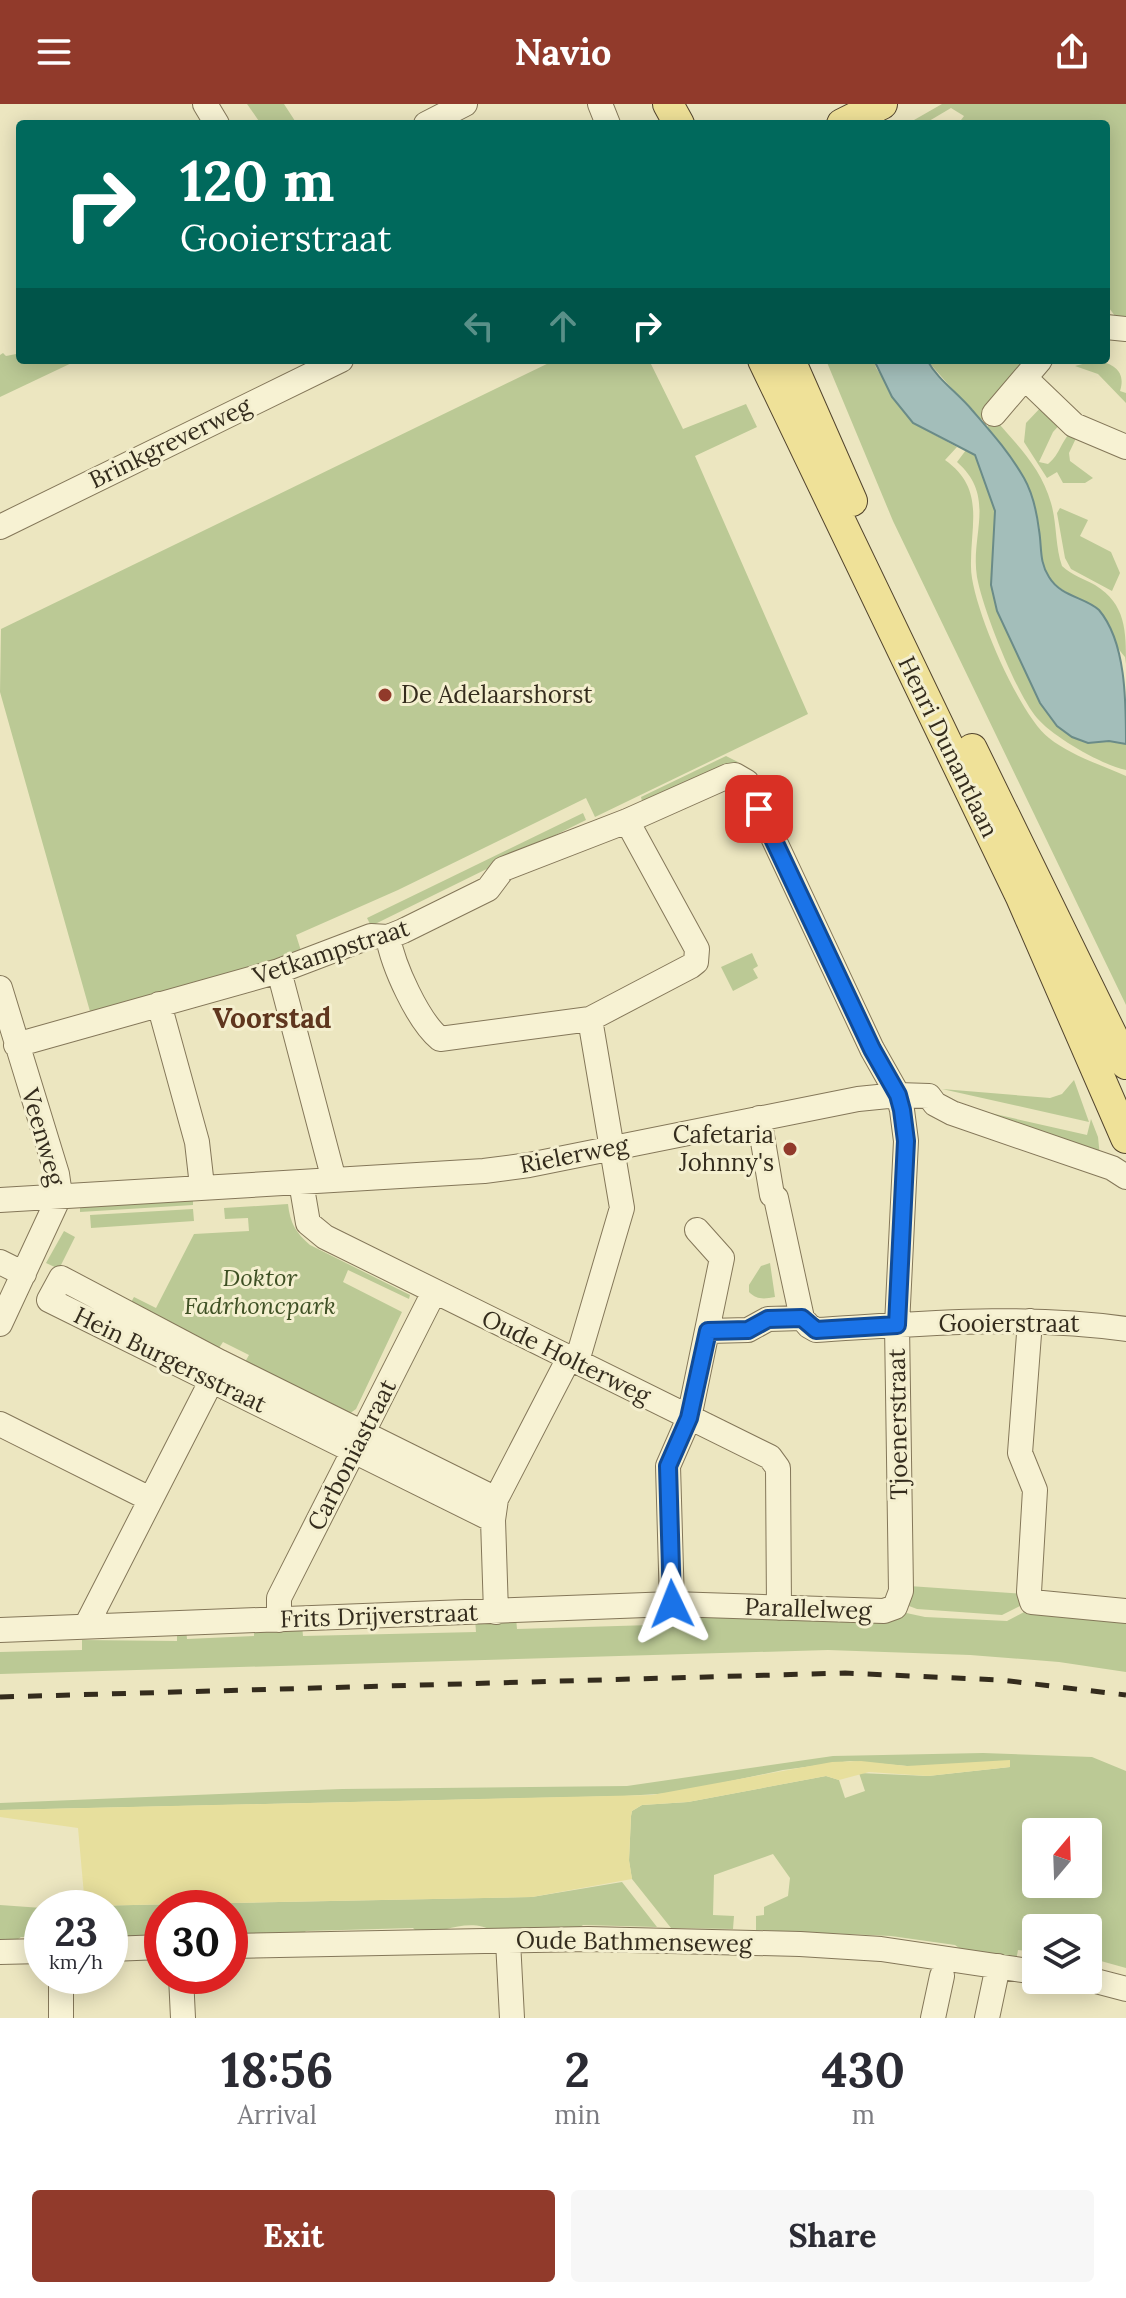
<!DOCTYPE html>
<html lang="en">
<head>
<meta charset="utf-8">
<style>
	:root { --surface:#fff; --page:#f7f7f7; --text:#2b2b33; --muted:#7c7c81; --accent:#913a2b }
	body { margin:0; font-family:Lora,serif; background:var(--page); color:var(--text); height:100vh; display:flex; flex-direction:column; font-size:30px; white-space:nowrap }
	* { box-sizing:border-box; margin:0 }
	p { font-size:26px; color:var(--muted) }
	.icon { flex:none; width:44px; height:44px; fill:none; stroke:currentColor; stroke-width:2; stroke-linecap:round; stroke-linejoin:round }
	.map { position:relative; height:1914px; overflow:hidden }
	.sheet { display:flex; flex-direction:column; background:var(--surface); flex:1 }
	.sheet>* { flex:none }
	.hud { position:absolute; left:16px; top:16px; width:1094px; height:244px; border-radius:8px; box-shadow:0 4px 20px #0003; background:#00695c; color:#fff; overflow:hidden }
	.needle { width:52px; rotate:19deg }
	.controls { position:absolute; left:1022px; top:1714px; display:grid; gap:16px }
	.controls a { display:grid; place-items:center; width:80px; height:80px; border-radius:8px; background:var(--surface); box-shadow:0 4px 20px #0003; font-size:40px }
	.speed { position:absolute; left:24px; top:1786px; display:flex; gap:16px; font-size:40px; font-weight:700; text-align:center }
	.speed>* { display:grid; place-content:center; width:104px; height:104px; border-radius:50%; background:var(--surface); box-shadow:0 4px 20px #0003; line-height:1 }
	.speed small { font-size:20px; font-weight:400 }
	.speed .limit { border:12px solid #d22; background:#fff; color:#111 }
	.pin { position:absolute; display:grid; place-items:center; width:68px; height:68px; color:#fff; margin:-34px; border-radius:16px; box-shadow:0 4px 12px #0006 }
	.me { position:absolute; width:88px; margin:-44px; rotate:358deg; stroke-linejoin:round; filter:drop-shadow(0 0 6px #0008) }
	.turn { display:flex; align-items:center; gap:28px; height:168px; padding:0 32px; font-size:36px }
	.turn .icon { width:104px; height:104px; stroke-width:2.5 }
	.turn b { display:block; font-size:56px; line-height:68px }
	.lanes { display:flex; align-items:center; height:76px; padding:0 32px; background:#0003; justify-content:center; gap:40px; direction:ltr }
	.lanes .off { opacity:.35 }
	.eta { display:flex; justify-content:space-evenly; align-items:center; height:136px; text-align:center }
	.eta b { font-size:48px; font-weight:800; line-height:56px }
	.button { display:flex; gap:16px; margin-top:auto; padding:16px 32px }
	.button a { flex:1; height:92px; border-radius:8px; background:var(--accent); color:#fff; font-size:32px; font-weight:800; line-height:92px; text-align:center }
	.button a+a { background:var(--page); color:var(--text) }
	header { display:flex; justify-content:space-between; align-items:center; height:104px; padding:0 32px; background:var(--accent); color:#fff; font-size:36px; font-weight:800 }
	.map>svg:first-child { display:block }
	.green { fill:#bbc995; fill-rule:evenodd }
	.sand { fill:#e7df9d }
	.water { fill:#a3beba; stroke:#6a8b88; stroke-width:2 }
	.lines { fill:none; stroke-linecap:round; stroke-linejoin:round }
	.minor-casing { stroke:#847759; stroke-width:26 }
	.major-casing { stroke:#52442d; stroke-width:32 }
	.minor { stroke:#f7f2d3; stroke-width:24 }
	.major { stroke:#efe198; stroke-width:30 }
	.rail { stroke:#342c1d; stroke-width:5; stroke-dasharray:14 14; stroke-linecap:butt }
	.route-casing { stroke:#114b97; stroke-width:20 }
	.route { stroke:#1a73e8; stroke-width:14 }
	.poi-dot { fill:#913a2b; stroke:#f4efcf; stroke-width:3 }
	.labels { text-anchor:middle; stroke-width:6; stroke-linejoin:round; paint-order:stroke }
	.street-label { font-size:24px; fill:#342c1d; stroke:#f4efcf }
	.poi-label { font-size:24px; fill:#342c1d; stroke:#f4efcf; text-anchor:start }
	.park-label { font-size:24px; font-style:italic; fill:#3e5024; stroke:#f4efcf }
	.quarter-label { font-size:28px; font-weight:bold; fill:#5f361e; stroke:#f4efcf }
</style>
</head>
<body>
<header><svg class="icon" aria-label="menu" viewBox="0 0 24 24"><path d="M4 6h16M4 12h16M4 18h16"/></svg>Navio<svg class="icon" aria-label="share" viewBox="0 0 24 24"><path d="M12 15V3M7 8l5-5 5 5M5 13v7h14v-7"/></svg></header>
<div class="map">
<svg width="1126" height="1914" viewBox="0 0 1126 1914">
	<rect width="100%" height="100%" fill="#ece6c0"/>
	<!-- green -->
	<path class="green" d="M 247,0 L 284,0 L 297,20 L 261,20 Z
		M 942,0 L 1126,0 L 1126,221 L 1115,212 L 1106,200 L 1106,20 L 958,20 L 964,12 L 951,4 L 924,20 L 907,20 Z
		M 3,249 L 6,252 L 16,250 L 20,256 L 78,256 L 0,293 L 0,251 Z
		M 555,256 L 649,256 L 683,325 L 746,300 L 757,323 L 695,352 L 808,610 L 595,713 L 586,694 L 398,786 L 296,831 L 302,850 L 91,911 L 0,588 L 1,525 Z
		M 826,256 L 874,256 L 876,264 L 913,319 L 957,343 L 945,356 C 986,385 970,421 971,463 C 971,500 1019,611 1049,634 C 1070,651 1101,661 1126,672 L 1126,901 L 893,417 Z
		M 927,256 L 963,256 L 964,258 L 970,256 L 1033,256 L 980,317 Z
		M 1098,256 C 1115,261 1126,268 1120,287 L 1126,289 L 1126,299 L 1098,270 L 1075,262 Z
		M 1044,300 L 1063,317 L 1053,328 L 1039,358 L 1048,360 C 1061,350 1060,337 1074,325 L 1079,328 L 1069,349 L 1070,357 L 1093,374 L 1085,379 L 1063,379 L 1057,368 L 1047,374 L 1024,338 L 1026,319 Z
		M 994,314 C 1017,341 1041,363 1051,399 C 1057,419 1055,442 1062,462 C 1072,471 1084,475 1095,481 C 1126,500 1126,527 1126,560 L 1125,553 C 1111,536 1095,509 1078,496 C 1066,486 1053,483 1046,468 C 1039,455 1042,440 1039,426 C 1033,387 1015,350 986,325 Z
		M 966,346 L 975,351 L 995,407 L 991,481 L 997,507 L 1040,599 L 1088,639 L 1109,637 L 1126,640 L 1126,666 C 1102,661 1053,633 1037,614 C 1016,589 983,506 977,473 C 970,431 997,393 957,358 Z
		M 1060,404 L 1088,416 L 1080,432 L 1111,448 L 1120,469 L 1112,487 L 1071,465 L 1065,454 L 1057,409 Z
		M 726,652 L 738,658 L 644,705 L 641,693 Z
		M 583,709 L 586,716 L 371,822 L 367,814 Z
		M 752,849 L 758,862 L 753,865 L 758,874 L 733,887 L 721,863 Z
		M 1074,976 L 1089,1018 L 942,985 L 1050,994 L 1062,990 Z
		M 946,999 L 1087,1031 L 1091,1015 L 1098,1033 L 1100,1053 Z
		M 193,1089 L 193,1101 L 80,1108 L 80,1094 Z
		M 288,1100 C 290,1119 296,1129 310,1141 L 410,1191 L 409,1195 L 348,1166 L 343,1178 L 402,1208 L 356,1305 L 349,1310 L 245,1258 L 249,1251 L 223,1238 L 219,1244 L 130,1200 L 134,1193 L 156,1204 L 194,1130 L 249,1127 L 248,1114 L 225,1115 L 224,1104 Z
		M 193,1105 L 194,1117 L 91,1124 L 90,1111 Z
		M 64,1127 L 75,1133 L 59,1165 L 46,1159 Z
		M 770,1159 L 775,1193 C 764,1195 757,1196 749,1188 L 749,1181 L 761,1162 Z
		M 909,1482 L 1024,1490 L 1024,1500 L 1002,1511 L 917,1505 L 909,1502 Z
		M 1032,1504 L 1045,1511 L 1121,1517 L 1126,1516 L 1126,1568 L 1059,1558 L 970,1551 L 828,1546 L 0,1570 L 0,1548 L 82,1546 L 82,1536 L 177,1537 L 177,1525 L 186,1525 L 187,1535 L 254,1532 L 254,1522 L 302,1521 L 303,1532 L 476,1528 L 475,1515 L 516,1514 L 517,1525 L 651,1521 L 652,1509 L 897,1507 L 925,1513 L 1007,1517 Z
		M 983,1649 L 1092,1653 L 1126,1667 L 1126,1864 L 1090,1854 L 1088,1859 L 1088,1824 L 1036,1824 L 1036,1848 L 1018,1846 L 1016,1857 L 966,1849 L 955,1841 L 891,1832 L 756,1826 L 756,1812 L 764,1811 L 764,1803 L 788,1792 L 790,1774 L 773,1750 L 714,1771 L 713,1811 L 734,1812 L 733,1825 L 671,1824 L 632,1775 L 629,1757 L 631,1712 L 632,1707 L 642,1701 L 688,1698 L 826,1672 L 839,1676 L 845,1694 L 865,1687 L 859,1669 L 928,1672 L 1010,1663 L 907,1662 L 850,1657 L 783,1666 L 674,1689 L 624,1692 L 0,1706 L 0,1699 L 342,1685 L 627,1682 L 833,1652 ZM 1036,1728 L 1088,1728 L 1088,1780 L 1036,1780 Z
		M 622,1778 L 657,1823 L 583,1821 L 573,1828 L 495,1828 C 469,1812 445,1829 419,1830 L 413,1824 L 306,1827 L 300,1833 L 230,1835 L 230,1804 L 162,1804 L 162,1836 L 110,1838 L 110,1804 L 85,1802 L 532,1793 Z
		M 0,1801 L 42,1804 L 42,1833 L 21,1833 L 11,1840 L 0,1840 Z"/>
	<!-- sand -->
	<path class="sand" d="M 1010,1656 L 1010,1663 L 928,1672 L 869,1668 L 839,1676 L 826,1672 L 688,1698 L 642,1701 L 632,1707 L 631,1712 L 629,1756 L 632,1775 L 532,1793 L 85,1802 L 78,1724 L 0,1713 L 0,1706 L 652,1691 L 832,1658 L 861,1657 L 907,1662 Z"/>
	<!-- water -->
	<path class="water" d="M 874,256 L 927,256 C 938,276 958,289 972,306 C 991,328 1009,348 1024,374 C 1032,388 1037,410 1039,426 C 1042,443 1039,458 1049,473 C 1061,493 1085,493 1099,506 C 1126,538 1126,597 1126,640 L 1109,637 L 1088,639 L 1072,633 L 1057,622 L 1040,599 L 997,507 L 991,481 L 995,407 L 975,351 L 913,319 L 892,293 Z"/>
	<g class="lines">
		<defs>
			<path id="minor" d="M 205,0 L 217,20
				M 600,0 L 608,20
				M 426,20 L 465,0
				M 1106,223 L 1126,225
				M 1026,275 L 1074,321 L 1126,343
				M 994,310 L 1040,256
				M 0,423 L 341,256
				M 388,833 C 393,862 418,917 440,935 L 590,915 L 691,862 L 696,858 L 697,845 L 627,717
				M 279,867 L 334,1076
				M 0,884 L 57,1070 L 60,1091 L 0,1220
				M 159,900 L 197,1038 L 202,1082
				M 759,1014 L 772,1091 L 776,1094 L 802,1214 L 809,1222 L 816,1226 C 919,1220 1023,1210 1126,1225
				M 301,1078 L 308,1119 L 325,1133 L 770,1353 L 778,1364 L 779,1504
				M 0,1096 L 484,1067 L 529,1061 L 858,995 L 898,991 L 929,992 L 935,1000 L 952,1009 L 1112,1064 L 1126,1073
				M 0,1158 L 24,1170
				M 1030,1217 L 1020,1349 L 1035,1386 L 1029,1488 L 1032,1498 L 1126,1507
				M 708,1227 L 748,1226 L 768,1215 L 802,1214
				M 577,1257 L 622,1104 L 590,915
				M 0,1320 L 150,1395
				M 493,1416 L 49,1196 L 61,1174 L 220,1258 L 496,1395
				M 672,1500 L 668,1362 L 689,1314 L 722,1154 L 697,1126
				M 496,1508 L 493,1416 L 496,1395 L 569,1254
				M 279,1516 L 279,1494 L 434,1188
				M 86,1522 L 218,1264
				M 0,1526 L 672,1500 L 884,1507 L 895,1503 L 901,1487 L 897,1221 L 906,1037 L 902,1006 L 898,991 L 872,945 L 747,678 L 735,671 L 728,672 L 627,717 L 503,765 L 488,785 L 403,827 L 388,833 L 371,832 L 279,867 L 16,941
				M 508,1837 L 512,1914
				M 230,1842 L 588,1835 L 800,1840 L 881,1845 L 1036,1868
				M 110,1845 L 162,1843
				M 0,1848 L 42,1847
				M 61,1872 L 61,1914
				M 181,1872 L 183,1914
				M 1088,1875 L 1126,1885
				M 933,1914 L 942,1872
				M 987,1914 L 998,1862"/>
			<path id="major" d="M 668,0 L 679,20
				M 842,20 L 882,0
				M 763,256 L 1021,793 L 1126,1034
				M 790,256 L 852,397
				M 972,645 L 1126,960"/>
		</defs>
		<!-- minor casing -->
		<use href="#minor" class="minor-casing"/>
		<!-- major casing -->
		<use href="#major" class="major-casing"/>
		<!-- minor -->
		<use href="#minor" class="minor"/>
		<!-- major -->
		<use href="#major" class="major"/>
		<!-- rail -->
		<path class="rail" d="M 0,1593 L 845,1569 L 1001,1576 L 1126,1591"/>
	</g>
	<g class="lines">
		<defs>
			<path id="route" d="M 672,1500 L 668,1362 L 689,1314 L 708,1227 L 748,1226 L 768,1215 L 802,1214 L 816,1226 L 897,1221 L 906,1037 L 902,1006 L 898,991 L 872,945 L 759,705"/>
		</defs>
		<!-- route casing -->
		<use href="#route" class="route-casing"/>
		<!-- route -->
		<use href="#route" class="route"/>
	</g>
	<!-- markers -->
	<g class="poi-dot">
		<circle cx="385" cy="591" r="8"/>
		<circle cx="790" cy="1045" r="8"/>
	</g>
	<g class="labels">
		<!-- street labels -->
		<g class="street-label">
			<text transform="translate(170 339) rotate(-26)" y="8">Brinkgreverweg</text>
			<text transform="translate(948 643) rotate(64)" y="8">Henri Dunantlaan</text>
			<text transform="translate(331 848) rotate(-18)" y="8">Vetkampstraat</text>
			<text transform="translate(43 1033) rotate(74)" y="8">Veenweg</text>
			<text transform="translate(574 1051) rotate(-11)" y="8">Rielerweg</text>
			<text x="1009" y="1228">Gooierstraat</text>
			<text transform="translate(566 1253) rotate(26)" y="8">Oude Holterweg</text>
			<text transform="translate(170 1256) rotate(26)" y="8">Hein Burgersstraat</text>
			<text transform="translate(898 1320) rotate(-91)" y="8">Tjoenerstraat</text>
			<text transform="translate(352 1351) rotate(-63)" y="8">Carboniastraat</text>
			<text transform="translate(808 1505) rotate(2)" y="8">Parallelweg</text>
			<text transform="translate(379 1512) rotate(-2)" y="8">Frits Drijverstraat</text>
			<text transform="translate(634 1838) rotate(1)" y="8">Oude Bathmenseweg</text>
		</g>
		<!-- poi labels -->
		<g class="poi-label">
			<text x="401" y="599">De Adelaarshorst</text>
			<text x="774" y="1039" text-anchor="end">Cafetaria<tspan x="774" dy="28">Johnny's</tspan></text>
		</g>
		<!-- park labels -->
		<g class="park-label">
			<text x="260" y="1182">Doktor<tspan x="260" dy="28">Fadrhoncpark</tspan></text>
		</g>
		<!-- quarter labels -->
		<g class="quarter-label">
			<text x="272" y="924">Voorstad</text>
		</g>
	</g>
</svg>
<div class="controls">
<a><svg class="needle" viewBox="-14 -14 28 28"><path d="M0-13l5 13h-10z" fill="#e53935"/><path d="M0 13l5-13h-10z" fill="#7c7c81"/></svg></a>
<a><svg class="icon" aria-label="layers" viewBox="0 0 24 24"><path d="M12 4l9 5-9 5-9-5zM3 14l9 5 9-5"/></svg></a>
</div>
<div class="speed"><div>23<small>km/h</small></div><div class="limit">30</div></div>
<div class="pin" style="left:759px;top:705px;background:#d93025"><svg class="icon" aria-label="arrive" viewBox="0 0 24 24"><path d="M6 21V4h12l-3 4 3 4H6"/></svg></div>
<svg class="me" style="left:672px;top:1500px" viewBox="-20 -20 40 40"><path d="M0-17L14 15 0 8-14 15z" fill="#1a73e8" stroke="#fff" stroke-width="4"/></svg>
<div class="hud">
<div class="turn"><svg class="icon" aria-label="right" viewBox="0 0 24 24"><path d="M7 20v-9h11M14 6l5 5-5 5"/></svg><div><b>120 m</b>Gooierstraat</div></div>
<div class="lanes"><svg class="icon off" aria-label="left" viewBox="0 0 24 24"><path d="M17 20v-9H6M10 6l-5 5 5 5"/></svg><svg class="icon off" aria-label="ahead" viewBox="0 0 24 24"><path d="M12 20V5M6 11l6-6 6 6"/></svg><svg class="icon" aria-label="right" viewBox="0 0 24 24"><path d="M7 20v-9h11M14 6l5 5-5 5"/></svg></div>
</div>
</div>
<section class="sheet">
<div class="eta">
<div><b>18:56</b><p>Arrival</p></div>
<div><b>2</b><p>min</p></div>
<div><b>430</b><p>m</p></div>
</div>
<div class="button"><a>Exit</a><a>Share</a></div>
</section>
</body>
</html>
